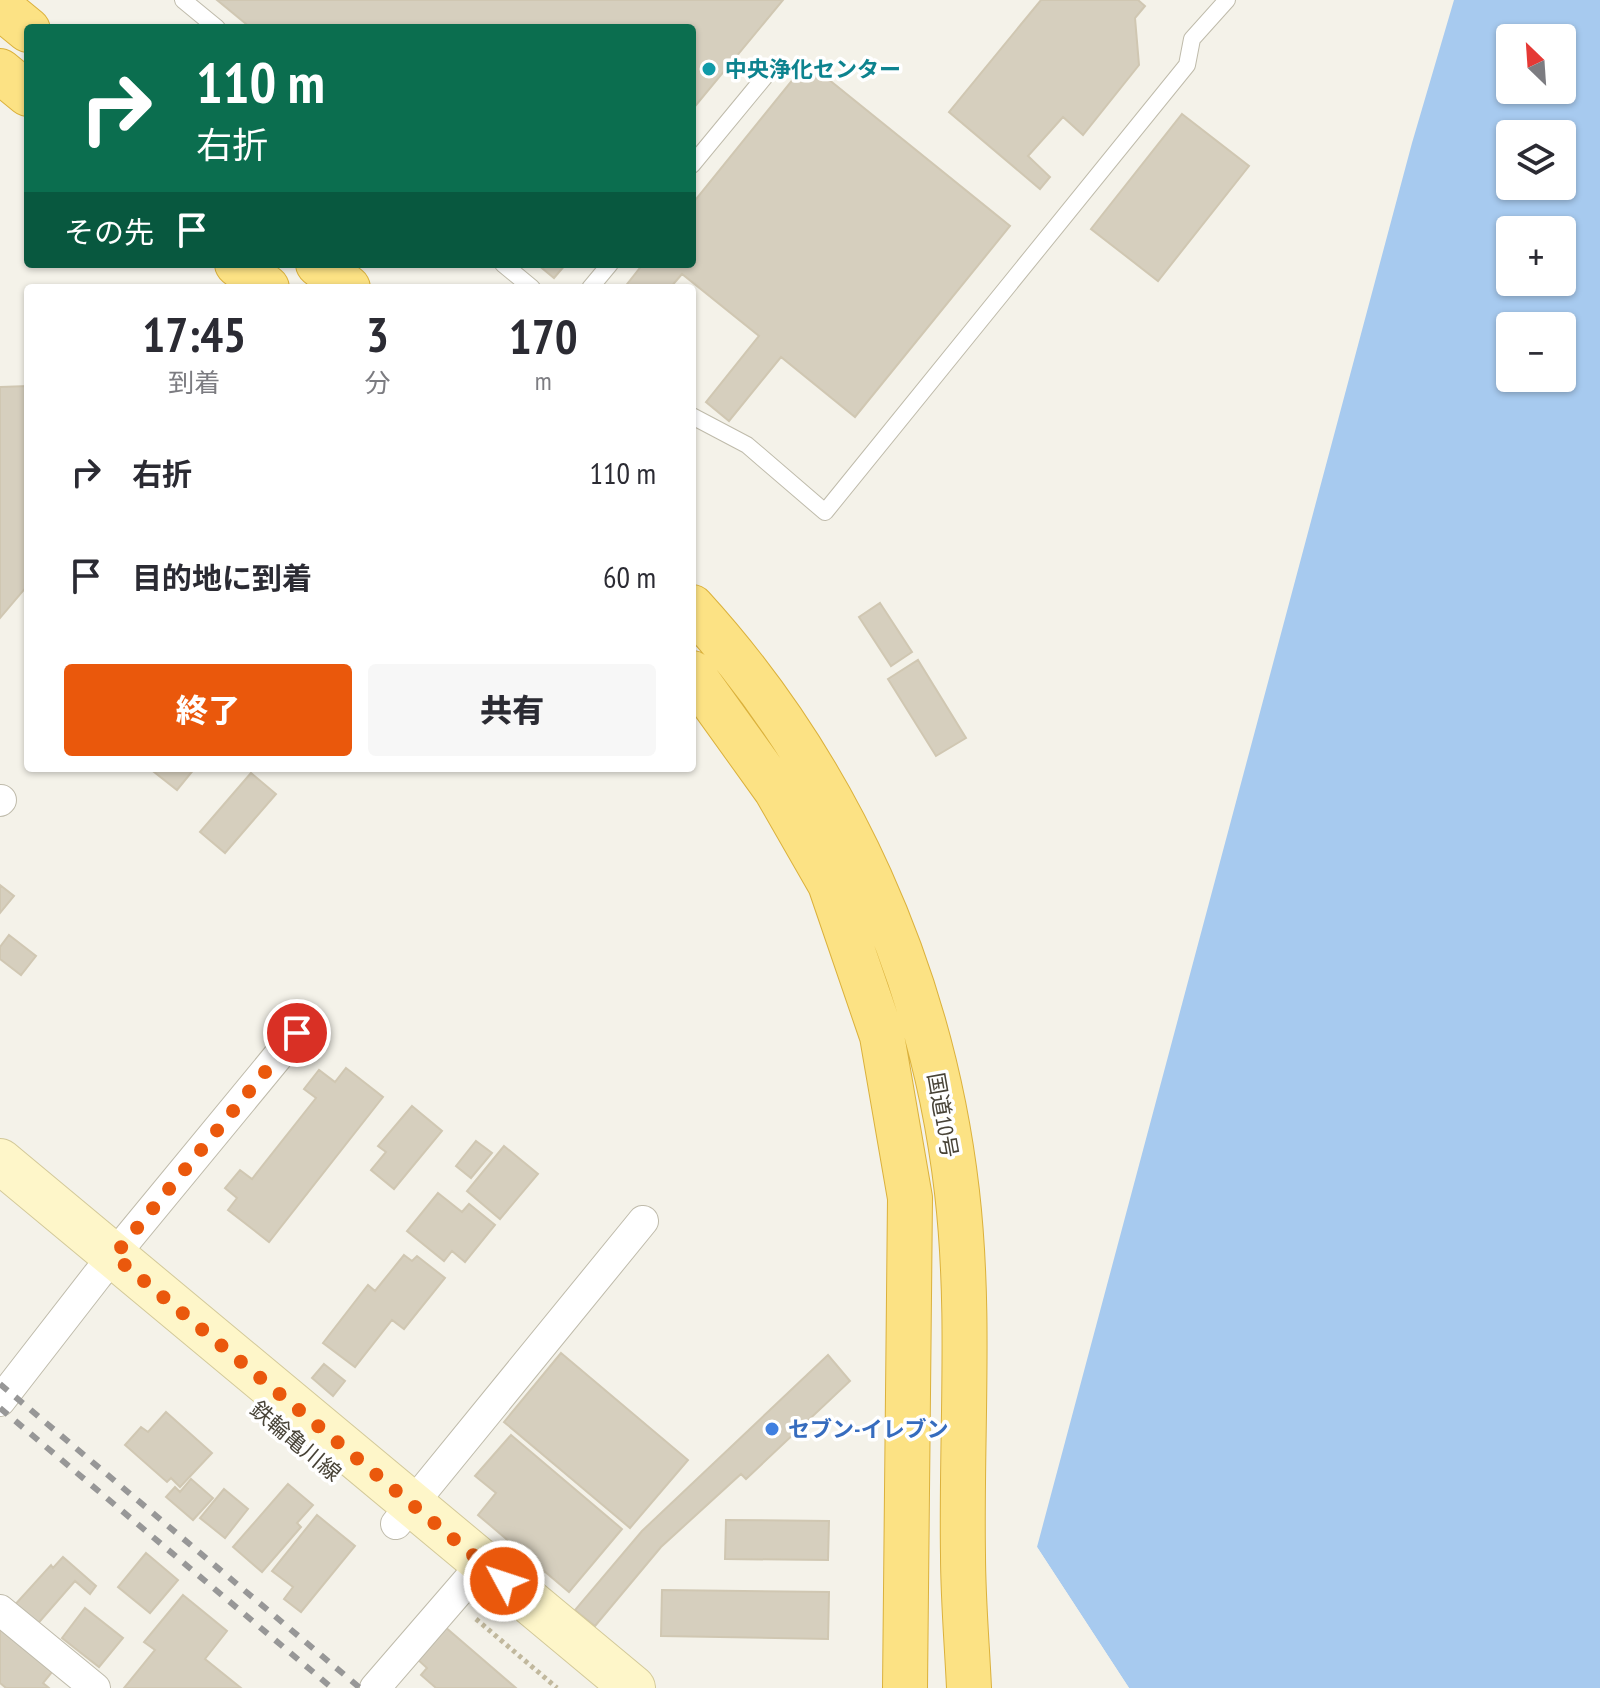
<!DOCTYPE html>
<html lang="ja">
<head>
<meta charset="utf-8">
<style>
	:root { --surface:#fff; --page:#f7f7f7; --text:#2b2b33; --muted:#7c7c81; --accent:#ea580c }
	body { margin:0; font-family:"PT Sans Narrow","Noto Sans JP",sans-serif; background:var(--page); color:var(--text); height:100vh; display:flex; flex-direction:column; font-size:30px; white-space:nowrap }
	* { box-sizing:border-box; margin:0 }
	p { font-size:26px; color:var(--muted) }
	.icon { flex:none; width:44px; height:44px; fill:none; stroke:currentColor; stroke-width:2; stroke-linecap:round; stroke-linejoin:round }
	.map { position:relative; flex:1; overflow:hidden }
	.side { position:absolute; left:24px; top:284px; width:672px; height:488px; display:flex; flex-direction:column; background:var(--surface); border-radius:8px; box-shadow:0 2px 6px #0004 }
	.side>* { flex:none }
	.hud { position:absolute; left:24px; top:24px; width:672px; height:244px; border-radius:8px; box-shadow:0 2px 6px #0004; background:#0b6e4f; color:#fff; overflow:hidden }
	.needle { width:52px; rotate:335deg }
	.buttons { position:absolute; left:1496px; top:24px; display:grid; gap:16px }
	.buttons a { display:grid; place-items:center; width:80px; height:80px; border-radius:8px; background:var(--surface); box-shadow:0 2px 6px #0004; font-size:40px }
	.pin { position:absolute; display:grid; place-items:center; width:68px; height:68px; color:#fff; margin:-34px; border:4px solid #fff; border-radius:50%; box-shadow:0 2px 8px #0007 }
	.me { position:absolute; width:88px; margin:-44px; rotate:310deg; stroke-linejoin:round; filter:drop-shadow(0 0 6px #0008) }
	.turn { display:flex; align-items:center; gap:28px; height:168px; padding:0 40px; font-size:36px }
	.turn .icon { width:104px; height:104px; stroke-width:2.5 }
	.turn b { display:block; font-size:56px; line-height:68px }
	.then { display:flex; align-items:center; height:76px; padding:0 40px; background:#0003; gap:16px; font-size:30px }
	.eta { display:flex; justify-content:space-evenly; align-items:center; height:136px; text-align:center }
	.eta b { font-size:48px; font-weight:800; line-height:56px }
	.cta { display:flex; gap:16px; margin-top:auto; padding:16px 40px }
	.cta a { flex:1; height:92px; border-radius:8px; background:var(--accent); color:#fff; font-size:32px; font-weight:800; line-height:92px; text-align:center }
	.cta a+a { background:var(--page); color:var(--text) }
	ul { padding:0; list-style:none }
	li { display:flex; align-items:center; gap:24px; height:104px; padding:0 40px }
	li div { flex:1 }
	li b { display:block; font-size:30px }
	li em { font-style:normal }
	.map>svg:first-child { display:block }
	.water { fill:#a7caef; fill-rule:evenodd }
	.pier { fill:#f4f2e9 }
	.building { fill:#d6cfbe; stroke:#d0c7b2; stroke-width:2 }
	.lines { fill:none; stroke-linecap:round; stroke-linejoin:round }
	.service-casing { stroke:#bfbbab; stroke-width:18 }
	.minor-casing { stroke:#bfbbab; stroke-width:32 }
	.secondary-casing { stroke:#d3c999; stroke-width:46 }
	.trunk-casing { stroke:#dbb13c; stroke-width:46 }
	.path { stroke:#c1b89d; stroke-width:5; stroke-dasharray:4 4; stroke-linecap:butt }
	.service { stroke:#fff; stroke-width:16 }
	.minor { stroke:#fff; stroke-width:30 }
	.secondary { stroke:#fef6c9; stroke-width:44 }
	.trunk { stroke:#fce284; stroke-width:44 }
	.rail { stroke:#979797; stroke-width:6; stroke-dasharray:10 10; stroke-linecap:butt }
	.route { stroke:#ea580c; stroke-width:14; stroke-dasharray:0 25.2 }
	.culture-dot { fill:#0f9aa8; stroke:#fff; stroke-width:3 }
	.shop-dot { fill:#3f7fe0; stroke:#fff; stroke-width:3 }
	.labels { text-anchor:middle; stroke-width:7; stroke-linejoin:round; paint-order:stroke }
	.culture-label { font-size:22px; font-weight:bold; fill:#0d838f; stroke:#fff; text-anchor:start }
	.street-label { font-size:22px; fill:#484337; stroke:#fff }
	.shop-label { font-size:22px; font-weight:bold; fill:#366cbe; stroke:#fff; text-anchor:start }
</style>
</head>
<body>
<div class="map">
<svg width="1600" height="1688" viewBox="0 0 1600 1688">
	<rect width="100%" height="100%" fill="#f4f2e9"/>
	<!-- water -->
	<path class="water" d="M 1454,0 L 1600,0 L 1600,1688 L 1129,1688 L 1037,1547 L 1412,143 ZM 1510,38 L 1562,38 L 1562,90 L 1510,90 ZM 1510,134 L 1562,134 L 1562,186 L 1510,186 ZM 1510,230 L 1562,230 L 1562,282 L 1510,282 ZM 1510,326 L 1562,326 L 1562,378 L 1510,378 Z"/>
	<!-- pier -->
	<path class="pier" d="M 1037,1547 L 1129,1688 L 1124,1688 L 1036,1552 Z"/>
	<!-- building -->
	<path class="building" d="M 217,0 L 783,0 L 692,110 L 692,28 L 251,28 Z
		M 1041,0 L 1138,0 L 1145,6 L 1135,18 L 1139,65 L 1083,135 L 1063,117 L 1028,156 L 1050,177 L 1040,189 L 949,112 Z
		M 807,62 L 1010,226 L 855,417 L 781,357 L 729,421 L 706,402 L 759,336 L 682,274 L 670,288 L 624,288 L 643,264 L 692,264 L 692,204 Z
		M 1182,114 L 1249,166 L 1158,281 L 1091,229 Z
		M 537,264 L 566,264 L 554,278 Z
		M 28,386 L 28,585 L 0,618 L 0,387 Z
		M 880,603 L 912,652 L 891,666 L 859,617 Z
		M 918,660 L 966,738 L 936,756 L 888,679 Z
		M 149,768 L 195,768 L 177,790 Z
		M 251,773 L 276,794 L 225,853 L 200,832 Z
		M 0,885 L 14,896 L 0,913 Z
		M 9,935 L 36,956 L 21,975 L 0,959 L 0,947 Z
		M 346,1068 L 383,1097 L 269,1242 L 228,1210 L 237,1198 L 225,1188 L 240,1170 L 252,1179 L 316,1098 L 304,1089 L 319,1070 L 335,1082 Z
		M 412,1106 L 442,1131 L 394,1189 L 371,1170 L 386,1152 L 378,1146 Z
		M 476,1141 L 492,1153 L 471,1178 L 456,1166 Z
		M 504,1146 L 538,1174 L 500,1219 L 467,1191 Z
		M 438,1193 L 462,1212 L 469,1204 L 495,1225 L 465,1262 L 452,1251 L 444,1261 L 407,1231 Z
		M 404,1255 L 412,1261 L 417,1256 L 445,1278 L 404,1329 L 392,1320 L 355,1367 L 323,1343 L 368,1285 L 375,1291 Z
		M 561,1353 L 688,1460 L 630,1528 L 504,1422 Z
		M 828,1355 L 850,1381 L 746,1479 L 741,1474 L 661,1547 L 595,1626 L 575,1610 L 642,1531 Z
		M 324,1364 L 345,1381 L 333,1396 L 312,1378 Z
		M 166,1412 L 212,1453 L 180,1487 L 171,1478 L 167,1482 L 125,1445 L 141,1427 L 148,1432 Z
		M 511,1435 L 622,1529 L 569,1592 L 478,1515 L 496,1493 L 475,1476 Z
		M 191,1479 L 213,1498 L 193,1520 L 166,1497 L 175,1487 L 180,1492 Z
		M 288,1484 L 313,1505 L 297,1523 L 301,1527 L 262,1572 L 233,1547 Z
		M 224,1489 L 248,1509 L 225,1538 L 200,1518 Z
		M 317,1515 L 355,1546 L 301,1612 L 284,1599 L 293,1587 L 272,1571 Z
		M 726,1520 L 829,1521 L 828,1560 L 725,1559 Z
		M 146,1553 L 178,1580 L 150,1613 L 118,1587 Z
		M 63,1557 L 96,1586 L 90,1594 L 75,1581 L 34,1628 L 12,1608 L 51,1565 L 53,1568 Z
		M 662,1590 L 829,1592 L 828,1639 L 661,1636 Z
		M 183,1595 L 227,1631 L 205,1659 L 241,1688 L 124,1688 L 155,1650 L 144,1642 Z
		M 85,1608 L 123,1638 L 99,1667 L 62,1638 Z
		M 0,1616 L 52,1672 L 43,1683 L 49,1688 L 6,1688 L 0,1683 Z
		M 444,1626 L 516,1688 L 436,1688 L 421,1675 L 427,1668 L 416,1658 Z"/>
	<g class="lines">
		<defs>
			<path id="service" d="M 183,0 L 217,28
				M 692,165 L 772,68
				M 503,264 L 532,288
				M 590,288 L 610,264
				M 692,416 L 747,445 L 825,512 L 1187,65 L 1192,39 L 1227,0"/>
			<path id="minor" d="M 0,801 L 1,800
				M 0,1401 L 97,1276 L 297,1033
				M 396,1524 L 643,1221
				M 0,1610 L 95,1688
				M 375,1688 L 483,1563"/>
			<path id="secondary" d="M 0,1161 L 633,1688"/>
			<path id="trunk" d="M 0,7 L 28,30
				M 0,71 L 28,94
				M 237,264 L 267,288
				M 318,264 L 348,288
				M 692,607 C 839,768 932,975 957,1192 C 971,1313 961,1434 963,1555 C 963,1599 967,1644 969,1688
				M 692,673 L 776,790 L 830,884 L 882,1036 L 910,1198 L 905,1688"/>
		</defs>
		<!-- service casing -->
		<use href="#service" class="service-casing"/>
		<!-- minor casing -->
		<use href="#minor" class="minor-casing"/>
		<!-- secondary casing -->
		<use href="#secondary" class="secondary-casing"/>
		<!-- trunk casing -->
		<use href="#trunk" class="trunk-casing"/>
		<!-- path -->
		<path class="path" d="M 476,1619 L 557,1688"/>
		<!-- service -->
		<use href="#service" class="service"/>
		<!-- minor -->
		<use href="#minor" class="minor"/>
		<!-- secondary -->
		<use href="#secondary" class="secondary"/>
		<!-- trunk -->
		<use href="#trunk" class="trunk"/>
		<!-- rail -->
		<path class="rail" d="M 0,1384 L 360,1688
			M 0,1408 L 332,1688"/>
	</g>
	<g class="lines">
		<!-- route -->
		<path class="route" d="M 297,1033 L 114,1256 L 504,1581"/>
	</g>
	<!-- markers -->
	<circle class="culture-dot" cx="709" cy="69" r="8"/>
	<circle class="shop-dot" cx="772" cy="1429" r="8"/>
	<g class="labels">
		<!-- culture labels -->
		<g class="culture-label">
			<text x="725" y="77">中央浄化センター</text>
		</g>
		<!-- street labels -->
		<g class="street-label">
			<text transform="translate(943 1115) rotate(80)" y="8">国道10号</text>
			<text transform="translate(296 1441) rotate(40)" y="8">鉄輪亀川線</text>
		</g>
		<!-- shop labels -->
		<g class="shop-label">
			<text x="788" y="1437">セブン-イレブン</text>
		</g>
	</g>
</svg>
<div class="buttons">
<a><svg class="needle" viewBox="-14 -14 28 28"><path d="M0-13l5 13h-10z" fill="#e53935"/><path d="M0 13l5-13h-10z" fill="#7c7c81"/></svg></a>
<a><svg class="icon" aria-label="layers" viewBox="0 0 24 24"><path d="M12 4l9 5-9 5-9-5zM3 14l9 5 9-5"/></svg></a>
<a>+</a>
<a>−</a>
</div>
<div class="pin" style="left:297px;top:1033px;background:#d93025"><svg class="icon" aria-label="arrive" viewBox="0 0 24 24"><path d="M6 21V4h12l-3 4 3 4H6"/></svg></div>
<svg class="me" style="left:504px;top:1581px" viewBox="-20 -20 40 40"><circle r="17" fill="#ea580c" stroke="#fff" stroke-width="3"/><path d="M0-11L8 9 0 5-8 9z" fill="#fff"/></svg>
<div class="hud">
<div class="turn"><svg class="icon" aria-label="right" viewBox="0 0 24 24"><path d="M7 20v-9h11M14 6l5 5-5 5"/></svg><div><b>110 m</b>右折</div></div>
<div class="then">その先<svg class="icon" aria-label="arrive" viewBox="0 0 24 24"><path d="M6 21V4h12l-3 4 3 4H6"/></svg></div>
</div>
<section class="side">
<div class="eta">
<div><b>17:45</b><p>到着</p></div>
<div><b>3</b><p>分</p></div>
<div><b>170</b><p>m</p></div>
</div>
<ul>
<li><svg class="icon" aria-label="right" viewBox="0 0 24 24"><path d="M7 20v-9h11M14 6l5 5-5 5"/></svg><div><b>右折</b></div><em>110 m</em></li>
<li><svg class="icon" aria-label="arrive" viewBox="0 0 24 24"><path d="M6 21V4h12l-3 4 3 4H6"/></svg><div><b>目的地に到着</b></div><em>60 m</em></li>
</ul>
<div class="cta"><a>終了</a><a>共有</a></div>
</section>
</div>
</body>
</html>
